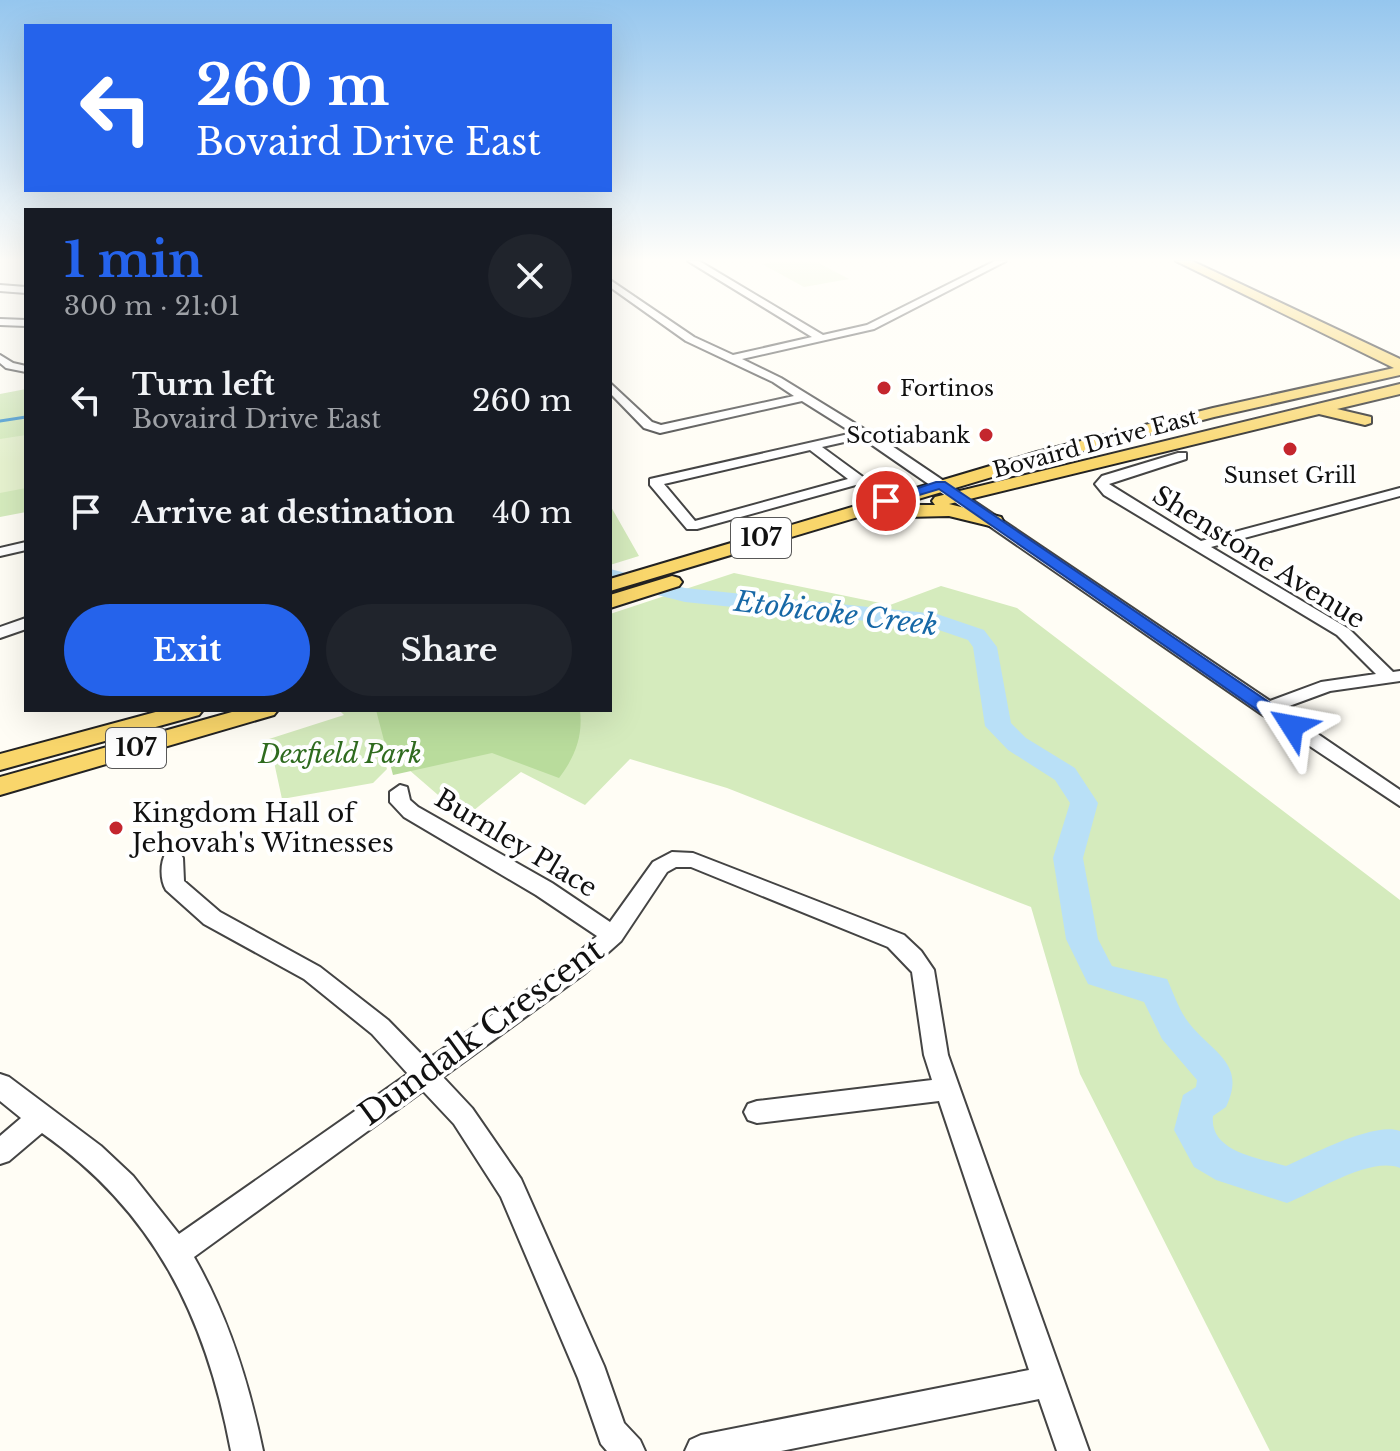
<!DOCTYPE html>
<html lang="en">
<head>
<meta charset="utf-8">
<style>
	:root { --surface:#171b24; --page:#20242c; --text:#f1f3f6; --muted:#9ea1a6; --accent:#2563eb }
	body { margin:0; font-family:"Libre Baskerville",serif; background:var(--page); color:var(--text); height:100vh; display:flex; flex-direction:column; font-size:30px; white-space:nowrap }
	* { box-sizing:border-box; margin:0 }
	p { font-size:26px; color:var(--muted) }
	.icon { flex:none; width:44px; height:44px; fill:none; stroke:currentColor; stroke-width:2; stroke-linecap:round; stroke-linejoin:round }
	.map { position:relative; flex:1; overflow:hidden }
	.sheet { position:absolute; left:24px; top:208px; width:588px; height:504px; display:flex; flex-direction:column; background:var(--surface); border-radius:0px; box-shadow:0 8px 32px #0002 }
	.sheet>* { flex:none }
	.banner { position:absolute; left:24px; top:24px; width:588px; height:168px; border-radius:0px; box-shadow:0 8px 32px #0002; background:#2563eb; color:#fff; overflow:hidden }
	.pin { position:absolute; display:grid; place-items:center; width:68px; height:68px; color:#fff; margin:-34px; border:4px solid #fff; border-radius:50%; box-shadow:0 2px 8px #0007 }
	.me { position:absolute; width:88px; margin:-44px; rotate:304deg; stroke-linejoin:round; filter:drop-shadow(0 0 6px #0008) }
	.turn { display:flex; align-items:center; gap:28px; height:168px; padding:0 40px; font-size:36px }
	.turn .icon { width:104px; height:104px; stroke-width:2.5 }
	.turn b { display:block; font-size:56px; line-height:68px }
	.round { display:grid; place-items:center; flex:none; width:84px; height:84px; border-radius:42px; background:var(--page) }
	.summary { display:flex; align-items:center; justify-content:space-between; height:136px; padding:0 40px }
	h1 { font-size:48px; font-weight:700; line-height:60px; color:var(--accent) }
	.action { display:flex; gap:16px; margin-top:auto; padding:16px 40px }
	.action a { flex:1; height:92px; border-radius:48px; background:var(--accent); color:#fff; font-size:32px; font-weight:700; line-height:92px; text-align:center }
	.action a+a { background:var(--page); color:var(--text) }
	ul { padding:0; list-style:none }
	li { display:flex; align-items:center; gap:24px; height:112px; padding:0 40px }
	li div { flex:1 }
	li b { display:block; font-size:30px }
	li em { font-style:normal }
	.map>svg:first-child { display:block }
	.green { fill:#d5ebbd }
	.forest { fill:#b9dc9c }
	.pitch { fill:#e6f2cf }
	.lines { fill:none; stroke-linecap:round; stroke-linejoin:round }
	.stream { stroke:#3f96cf; stroke-width:3 }
	.river { fill:#b9e0f7; fill-rule:evenodd }
	.minor-casing { stroke:#444; stroke-width:4 }
	.major-casing { stroke:#222; stroke-width:4 }
	.minor { fill:#fff; fill-rule:evenodd }
	.major { fill:#f9d66b; fill-rule:evenodd }
	.route { fill:#2563eb; stroke:#184099; stroke-width:2 }
	.poi-dot { fill:#c4262e; stroke:#fff; stroke-width:3 }
	.labels { text-anchor:middle; stroke-width:8; stroke-linejoin:round; paint-order:stroke }
	.far-poi-label { font-size:22px; fill:#111; stroke:#fff; text-anchor:start }
	.far-street-label { font-size:22px; fill:#111; stroke:#fff }
	.shield { fill:#fff; stroke:#585858; stroke-width:2 }
	.shield-label { font-size:24px; font-weight:bold; fill:#111 }
	.street-label { font-size:26px; fill:#111; stroke:#fff }
	.park-label { font-size:26px; font-style:italic; fill:#2f6b1f; stroke:#fff }
	.poi-label { font-size:26px; fill:#111; stroke:#fff; text-anchor:start }
	.water-label { font-size:28px; font-style:italic; fill:#1768a6; stroke:#fff }
	.near-street-label { font-size:32px; fill:#111; stroke:#fff }
</style>
</head>
<body>
<div class="map">
<svg width="1400" height="1451" viewBox="0 0 1400 1451">
	<rect width="100%" height="100%" fill="#fffdf5"/>
	<!-- green -->
	<path class="green" d="M 26,389 L 26,512 L 0,517 L 0,394 Z
		M 610,505 L 639,556 L 610,565 Z
		M 734,573 L 890,605 L 941,586 L 1017,608 L 1400,900 L 1400,1451 L 1270,1451 L 1080,1074 L 1031,907 L 727,788 L 630,759 L 585,805 L 521,772 L 468,815 L 445,801 L 378,743 L 387,769 L 373,783 L 282,799 L 269,739 L 344,715 L 339,710 L 610,710 L 610,614 Z"/>
	<!-- forest -->
	<path class="forest" d="M 376,710 L 580,710 C 583,737 575,757 559,778 L 492,753 L 393,775 Z"/>
	<!-- pitch -->
	<path class="pitch" d="M 779,261 L 815,261 L 849,279 L 804,287 L 762,264 Z
		M 26,435 L 26,488 L 0,493 L 0,439 Z"/>
	<g class="lines">
		<!-- stream -->
		<path class="stream" d="M 0,421 L 26,417"/>
		<!-- river -->
		<path class="river" d="M 610,569 L 685,588 L 937,614 L 984,630 L 997,647 L 1011,723 L 1026,738 L 1075,768 L 1098,803 L 1083,858 L 1098,939 L 1112,966 L 1167,979 C 1173,992 1178,1007 1186,1019 C 1209,1052 1248,1061 1226,1107 L 1213,1116 C 1209,1152 1259,1158 1286,1166 C 1311,1155 1375,1121 1400,1131 L 1400,1168 C 1370,1156 1316,1192 1287,1203 L 1216,1180 L 1194,1167 L 1174,1130 L 1183,1095 L 1196,1087 L 1197,1080 L 1162,1039 L 1144,1002 L 1088,984 L 1066,939 L 1053,858 L 1070,803 L 1055,780 L 1008,750 L 985,726 L 973,647 L 968,640 L 933,628 L 685,602 L 610,583 Z"/>
		<defs>
			<path id="minor" d="M 688,261 L 699,261 L 823,335 L 867,325 L 995,261 L 1006,261 L 874,329 L 742,359 L 781,378 L 895,448 L 1270,701 L 1321,682 L 1376,674 L 1337,635 L 1104,495 L 1095,484 L 1102,476 L 1178,453 L 1186,453 L 1186,459 L 1109,484 L 1201,541 L 1400,488 L 1400,496 L 1211,547 L 1349,629 L 1393,672 L 1400,671 L 1400,681 L 1330,691 L 1281,709 L 1400,790 L 1400,806 L 1260,713 L 862,438 L 822,447 L 863,477 L 863,483 L 697,529 L 687,529 L 650,485 L 650,479 L 853,433 L 802,401 L 660,433 L 644,428 L 610,393 L 610,383 L 652,422 L 661,425 L 794,396 L 773,382 L 686,341 L 610,287 L 610,280 L 694,337 L 733,355 L 812,337 ZM 810,450 L 848,479 L 695,521 L 664,484 Z
				M 0,285 L 26,287 L 26,293 L 0,291 Z
				M 0,319 L 26,320 L 26,326 L 0,325 Z
				M 0,355 L 13,363 L 26,366 L 26,372 L 6,368 L 0,363 Z
				M 26,542 L 26,550 L 0,556 L 0,548 Z
				M 26,618 L 26,629 L 0,638 L 0,627 Z
				M 400,785 L 407,787 L 410,800 L 418,807 L 552,883 L 610,922 L 653,862 L 672,852 L 693,853 L 904,935 L 921,951 L 934,970 L 948,1055 L 960,1089 L 1089,1451 L 1057,1451 L 1039,1399 L 781,1451 L 685,1451 L 690,1440 L 701,1435 L 1029,1370 L 939,1101 L 757,1123 L 748,1120 L 744,1112 L 748,1104 L 757,1101 L 932,1080 L 924,1055 L 912,972 L 888,947 L 691,867 L 676,867 L 667,872 L 621,941 L 584,974 L 443,1077 L 472,1108 L 521,1179 L 604,1366 L 624,1423 L 640,1440 L 645,1451 L 607,1451 L 601,1444 L 578,1378 L 501,1197 L 454,1124 L 423,1091 L 194,1257 C 229,1318 249,1383 263,1451 L 231,1451 C 206,1318 155,1212 42,1133 L 9,1161 L 0,1164 L 0,1136 L 21,1118 L 0,1101 L 0,1074 L 9,1077 L 101,1146 L 133,1176 L 179,1234 L 408,1074 L 372,1034 L 304,979 L 204,924 L 166,890 C 160,880 160,862 166,853 L 180,853 L 183,858 L 184,881 L 220,912 L 320,967 L 388,1020 L 427,1060 L 568,962 L 597,936 L 536,895 L 404,817 L 390,802 L 390,792 Z"/>
			<path id="major" d="M 1176,261 L 1192,261 L 1400,359 L 1400,375 L 1214,417 L 1049,460 L 610,591 L 610,579 L 1037,452 L 1213,408 L 1394,368 Z
				M 1400,384 L 1400,394 L 1337,409 L 1371,417 L 1371,423 L 1365,425 L 1319,414 L 949,504 L 1001,517 L 1003,521 L 1001,525 L 994,527 L 949,516 L 906,517 L 897,511 L 906,505 L 935,505 L 932,501 L 935,497 Z
				M 672,576 L 679,578 L 682,582 L 679,586 L 610,608 L 610,595 Z
				M 163,710 L 203,710 L 199,715 L 0,770 L 0,754 Z
				M 239,710 L 278,710 L 274,715 L 0,795 L 0,777 Z"/>
		</defs>
		<!-- minor casing -->
		<use href="#minor" class="minor-casing"/>
		<!-- major casing -->
		<use href="#major" class="major-casing"/>
		<!-- minor -->
		<use href="#minor" class="minor"/>
		<!-- major -->
		<use href="#major" class="major"/>
	</g>
	<!-- sky -->
	<linearGradient id="sky" x2="0" y2="1"><stop stop-color="#95c6ee"/><stop offset="0.56" stop-color="#fffefa"/><stop offset="1" stop-color="#fffefa" stop-opacity="0"/></linearGradient>
	<rect width="1400" height="464" fill="url(#sky)"/>
	<!-- route -->
	<path class="route" d="M 936,482 L 945,482 L 1298,722 L 1301,726 L 1298,730 L 1286,730 L 939,489 L 886,505 L 879,501 Z"/>
	<!-- markers -->
	<g class="poi-dot">
		<circle cx="884" cy="388" r="8"/>
		<circle cx="986" cy="435" r="8"/>
		<circle cx="1290" cy="449" r="8"/>
		<circle cx="116" cy="828" r="8"/>
	</g>
	<g class="labels">
		<!-- far-poi labels -->
		<g class="far-poi-label">
			<text x="900" y="396">Fortinos</text>
			<text x="970" y="443" text-anchor="end">Scotiabank</text>
			<text x="1290" y="483" text-anchor="middle">Sunset Grill</text>
		</g>
		<!-- far-street labels -->
		<g class="far-street-label">
			<text transform="translate(1095 443) rotate(-15)" y="8">Bovaird Drive East</text>
		</g>
		<!-- shield labels -->
		<g class="shield">
			<rect x="731" y="518" width="60" height="40" rx="6"/>
			<rect x="106" y="728" width="60" height="40" rx="6"/>
		</g>
		<g class="shield-label">
			<text x="761" y="546">107</text>
			<text x="136" y="756">107</text>
		</g>
		<!-- street labels -->
		<g class="street-label">
			<text transform="translate(1259 557) rotate(32)" y="9">Shenstone Avenue</text>
			<text transform="translate(516 843) rotate(31)" y="9">Burnley Place</text>
		</g>
		<!-- park labels -->
		<g class="park-label">
			<text x="340" y="763">Dexfield Park</text>
		</g>
		<!-- poi labels -->
		<g class="poi-label">
			<text x="132" y="822">Kingdom Hall of<tspan x="132" dy="30">Jehovah's Witnesses</tspan></text>
		</g>
		<!-- water labels -->
		<g class="water-label">
			<text transform="translate(836 613) rotate(7)" y="10">Etobicoke Creek</text>
		</g>
		<!-- near-street labels -->
		<g class="near-street-label">
			<text transform="translate(481 1032) rotate(-36)" y="11">Dundalk Crescent</text>
		</g>
	</g>
</svg>
<div class="pin" style="left:886px;top:501px;background:#d93025"><svg class="icon" aria-label="arrive" viewBox="0 0 24 24"><path d="M6 21V4h12l-3 4 3 4H6"/></svg></div>
<svg class="me" style="left:1292px;top:726px" viewBox="-20 -20 40 40"><path d="M0-17L14 15 0 8-14 15z" fill="#2563eb" stroke="#fff" stroke-width="4"/></svg>
<div class="banner">
<div class="turn"><svg class="icon" aria-label="left" viewBox="0 0 24 24"><path d="M17 20v-9H6M10 6l-5 5 5 5"/></svg><div><b>260 m</b>Bovaird Drive East</div></div>
</div>
<section class="sheet">
<div class="summary"><div><h1>1 min</h1><p>300 m · 21:01</p></div><a class="round"><svg class="icon" aria-label="close" viewBox="0 0 24 24"><path d="M6 6l12 12M18 6L6 18"/></svg></a></div>
<ul>
<li><svg class="icon" aria-label="left" viewBox="0 0 24 24"><path d="M17 20v-9H6M10 6l-5 5 5 5"/></svg><div><b>Turn left</b><p>Bovaird Drive East</p></div><em>260 m</em></li>
<li><svg class="icon" aria-label="arrive" viewBox="0 0 24 24"><path d="M6 21V4h12l-3 4 3 4H6"/></svg><div><b>Arrive at destination</b></div><em>40 m</em></li>
</ul>
<div class="action"><a>Exit</a><a>Share</a></div>
</section>
</div>
</body>
</html>
